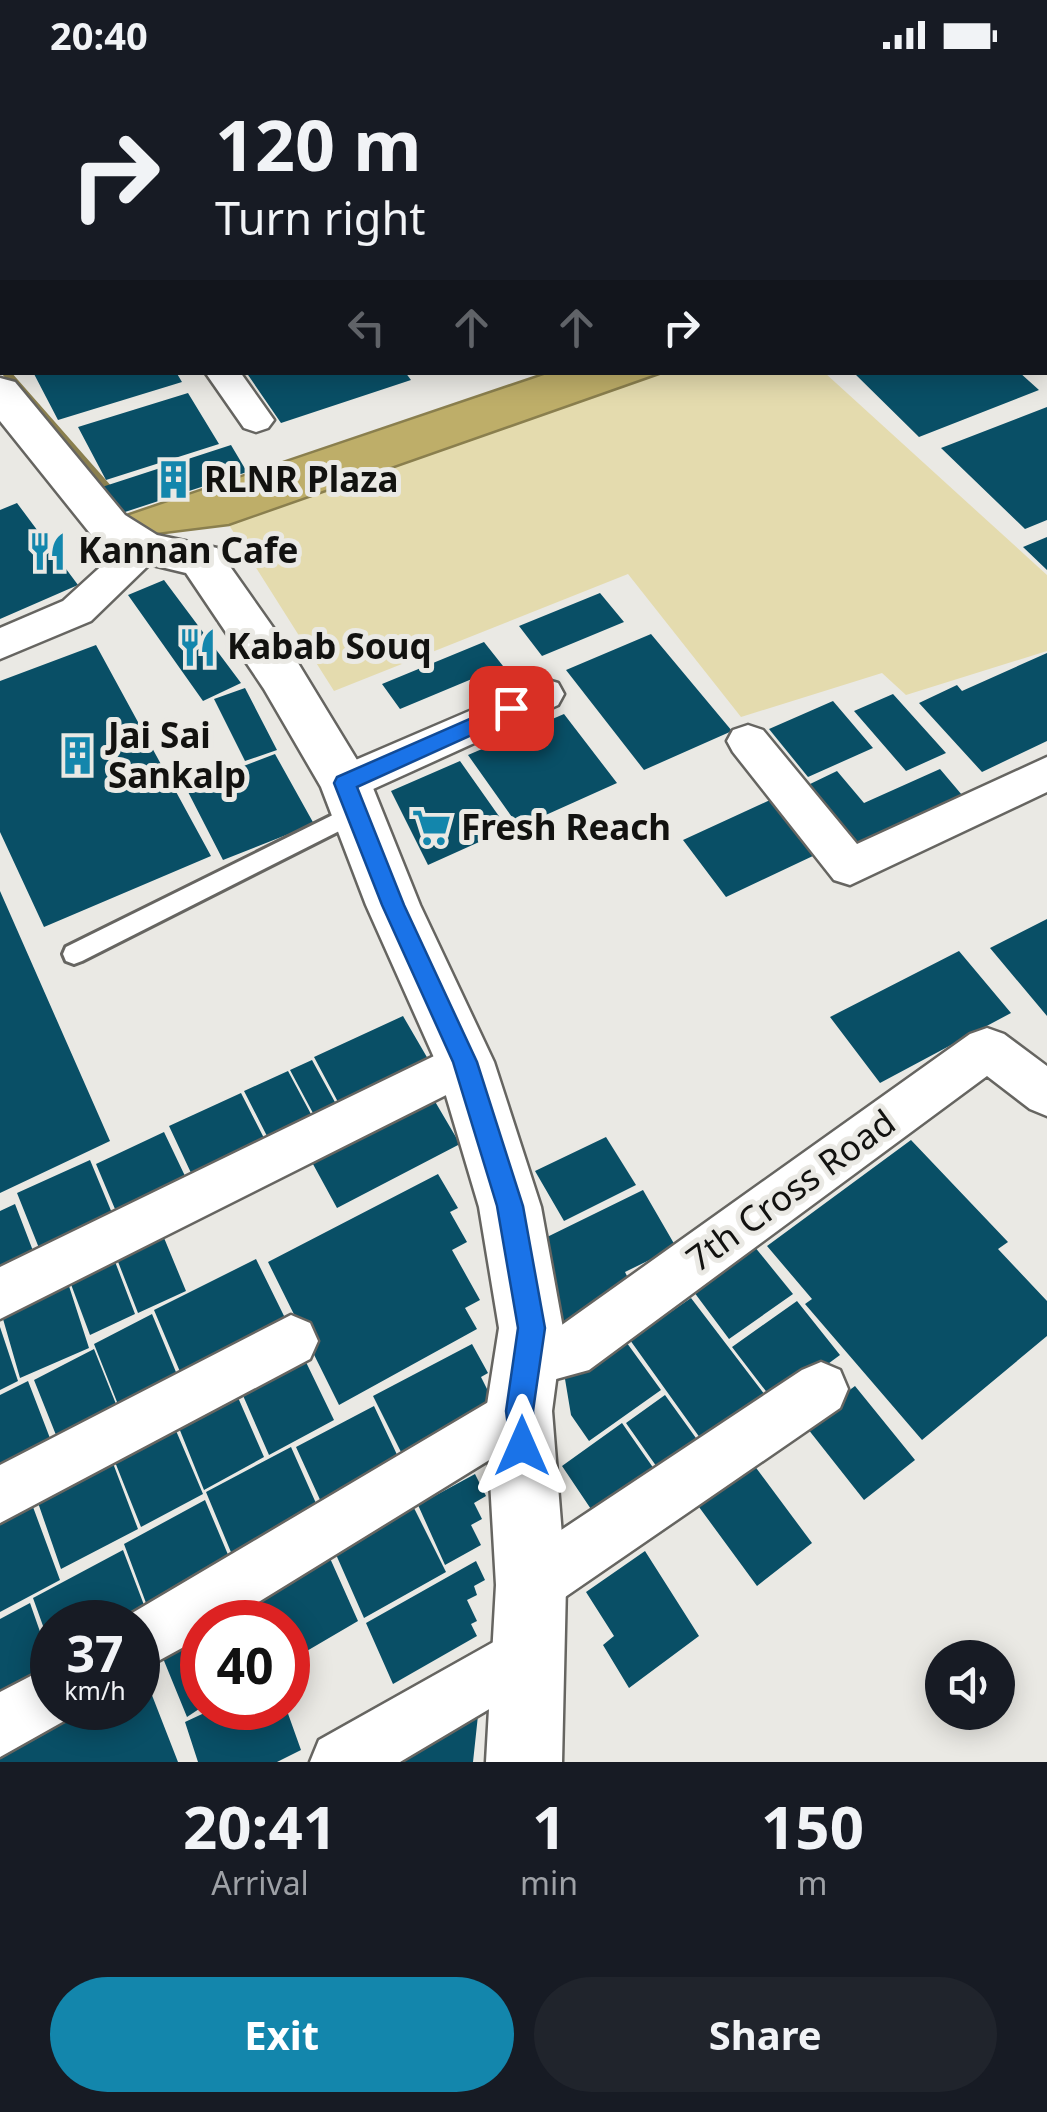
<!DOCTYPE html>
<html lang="en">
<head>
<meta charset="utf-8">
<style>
	:root { --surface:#171b24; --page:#20242c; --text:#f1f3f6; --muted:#9ea1a6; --accent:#1386ac }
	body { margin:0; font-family:"Noto Sans",sans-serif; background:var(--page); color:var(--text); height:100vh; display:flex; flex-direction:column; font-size:38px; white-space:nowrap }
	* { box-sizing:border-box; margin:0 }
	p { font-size:32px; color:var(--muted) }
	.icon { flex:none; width:55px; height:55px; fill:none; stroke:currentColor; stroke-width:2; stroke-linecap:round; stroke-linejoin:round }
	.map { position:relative; height:1692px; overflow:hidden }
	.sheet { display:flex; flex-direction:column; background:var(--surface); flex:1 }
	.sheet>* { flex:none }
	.guide { position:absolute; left:0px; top:0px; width:1048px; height:305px; box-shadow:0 5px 25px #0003; background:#171b24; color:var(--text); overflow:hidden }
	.tools { position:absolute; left:925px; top:1570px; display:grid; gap:20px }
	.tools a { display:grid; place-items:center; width:90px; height:90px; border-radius:50%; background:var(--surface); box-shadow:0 5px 25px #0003; font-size:50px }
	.speed { position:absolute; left:30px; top:1530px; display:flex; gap:20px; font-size:50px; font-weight:700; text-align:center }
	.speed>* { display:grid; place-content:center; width:130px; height:130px; border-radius:50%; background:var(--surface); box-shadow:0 5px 25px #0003; line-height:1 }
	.speed small { font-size:25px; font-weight:400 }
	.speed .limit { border:15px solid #d22; background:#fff; color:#111 }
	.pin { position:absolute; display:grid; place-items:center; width:85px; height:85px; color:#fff; margin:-42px; border-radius:20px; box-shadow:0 5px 15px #0006 }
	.me { position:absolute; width:110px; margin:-55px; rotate:0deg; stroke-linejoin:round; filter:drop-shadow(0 0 8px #0008) }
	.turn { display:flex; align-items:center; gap:35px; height:210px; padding:0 50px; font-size:45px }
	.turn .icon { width:130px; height:130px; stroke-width:2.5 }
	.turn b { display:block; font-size:70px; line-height:85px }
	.lanes { display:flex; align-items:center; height:95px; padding:0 50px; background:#0003; justify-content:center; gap:50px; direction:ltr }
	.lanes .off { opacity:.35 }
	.eta { display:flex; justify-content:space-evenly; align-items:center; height:170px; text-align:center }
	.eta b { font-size:60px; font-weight:700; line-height:70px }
	.cta { display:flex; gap:20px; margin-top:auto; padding:20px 50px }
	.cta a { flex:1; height:115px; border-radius:60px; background:var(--accent); color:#fff; font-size:40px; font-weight:700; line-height:115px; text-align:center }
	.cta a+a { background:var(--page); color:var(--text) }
	.status { display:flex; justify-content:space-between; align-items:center; height:70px; padding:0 50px; background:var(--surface); direction:ltr }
	.status svg { height:28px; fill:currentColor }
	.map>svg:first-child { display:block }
	.green { fill:#e4dbae }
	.water { fill:#beae69; stroke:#8a7f4e; stroke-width:2.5 }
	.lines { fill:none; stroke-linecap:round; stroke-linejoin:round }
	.stream { fill:#8a7f4e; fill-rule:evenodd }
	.building { fill:#094f66 }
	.service-casing { stroke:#666561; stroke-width:6 }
	.minor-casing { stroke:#666561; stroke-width:5 }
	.tertiary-casing { stroke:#666561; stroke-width:5 }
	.service { fill:#fff; fill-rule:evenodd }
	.minor { fill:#fff; fill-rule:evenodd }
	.tertiary { fill:#fff; fill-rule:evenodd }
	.route { fill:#1a73e8; stroke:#114b97; stroke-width:2.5 }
	.labels { text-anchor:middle; stroke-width:10; stroke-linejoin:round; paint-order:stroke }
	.poi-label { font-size:35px; font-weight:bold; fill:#121210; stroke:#eae9e4; text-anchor:start }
	.street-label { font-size:35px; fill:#121210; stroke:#eae9e4 }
</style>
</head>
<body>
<div class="status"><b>20:40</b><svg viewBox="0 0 49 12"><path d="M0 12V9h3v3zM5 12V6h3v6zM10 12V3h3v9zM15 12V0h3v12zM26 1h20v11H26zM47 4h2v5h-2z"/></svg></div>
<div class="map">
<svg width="1047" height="1692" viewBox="0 0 1047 1692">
	<rect width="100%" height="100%" fill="#eae9e4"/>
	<!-- green -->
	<path class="green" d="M 662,303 L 825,303 L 1047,505 L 1047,581 L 906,625 L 882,603 L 741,647 L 628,504 L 334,621 L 229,455 Z"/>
	<!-- water -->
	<path class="water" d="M 546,303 L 662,303 L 229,455 L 141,466 L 123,446 Z"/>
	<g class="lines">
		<!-- stream -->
		<path class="stream" d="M 2,300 L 2,302 L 11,302 L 120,426 L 120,430 L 112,430 L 2,304 Z"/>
	</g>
	<!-- building -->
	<path class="building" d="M 33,302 L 176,302 L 182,312 L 58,350 Z
		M 246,302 L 405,302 L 411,310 L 281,353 Z
		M 853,302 L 1019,302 L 1039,320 L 919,367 Z
		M 188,323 L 219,374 L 106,410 L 78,357 Z
		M 1047,337 L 1047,450 L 1025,459 L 941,378 Z
		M 231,375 L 247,402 L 125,442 L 102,417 Z
		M 17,433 L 78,515 L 0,549 L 0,440 Z
		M 1047,467 L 1047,500 L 1023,477 Z
		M 164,510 L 241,613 L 203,631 L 128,525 Z
		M 600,523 L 624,552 L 542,586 L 519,556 Z
		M 651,564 L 732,661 L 644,700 L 566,600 Z
		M 484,572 L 503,596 L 400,639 L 382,614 Z
		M 96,575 L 211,786 L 44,857 L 0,762 L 0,611 Z
		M 1047,583 L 1047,671 L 982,702 L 919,633 L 957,615 L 962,621 Z
		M 245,618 L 277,680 L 245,691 L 214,629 Z
		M 893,624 L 946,683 L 906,701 L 854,641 Z
		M 833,631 L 873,678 L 808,707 L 769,659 Z
		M 564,644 L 617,713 L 519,757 L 468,685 Z
		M 275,684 L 314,754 L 223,790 L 186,718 Z
		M 460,691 L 508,759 L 428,795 L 391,721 Z
		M 940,699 L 962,725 L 856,774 L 808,715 L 837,701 L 864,733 Z
		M 770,730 L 815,785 L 726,827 L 683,770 Z
		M 0,821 L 110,1071 L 0,1123 Z
		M 1047,849 L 1047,946 L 990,878 Z
		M 959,881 L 1011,943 L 880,1013 L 830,947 Z
		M 403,946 L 428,989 L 338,1032 L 314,987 Z
		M 312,990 L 336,1034 L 314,1045 L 290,1000 Z
		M 288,1001 L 312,1046 L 268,1068 L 244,1021 Z
		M 241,1023 L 265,1070 L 192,1105 L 169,1056 Z
		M 430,1023 L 460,1074 L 337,1138 L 308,1085 Z
		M 164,1062 L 185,1106 L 115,1139 L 96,1094 Z
		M 606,1067 L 636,1115 L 564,1151 L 535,1101 Z
		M 911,1070 L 1008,1172 L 998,1179 L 1047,1231 L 1047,1266 L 922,1370 L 805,1234 L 812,1229 L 767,1176 Z
		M 90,1090 L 112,1143 L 39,1178 L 17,1123 Z
		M 438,1104 L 458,1138 L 450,1142 L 467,1172 L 452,1180 L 480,1230 L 465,1238 L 477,1259 L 339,1335 L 268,1192 Z
		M 643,1120 L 676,1177 L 625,1202 L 630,1212 L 599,1228 L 602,1231 L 565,1261 L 545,1168 Z
		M 15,1134 L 35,1186 L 0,1203 L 0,1141 Z
		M 162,1163 L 186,1221 L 138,1243 L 115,1184 Z
		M 754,1176 L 793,1224 L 729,1269 L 691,1218 Z
		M 114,1189 L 135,1244 L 90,1265 L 69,1209 Z
		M 256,1189 L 286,1250 L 181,1304 L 154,1240 Z
		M 68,1213 L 89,1278 L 20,1308 L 1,1242 Z
		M 691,1228 L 771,1333 L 708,1379 L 630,1270 Z
		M 797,1231 L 840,1285 L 775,1333 L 732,1277 Z
		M 152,1244 L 178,1307 L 119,1337 L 94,1274 Z
		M 0,1257 L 18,1311 L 0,1320 Z
		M 624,1269 L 661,1320 L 589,1371 L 571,1345 L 565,1309 Z
		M 472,1274 L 488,1303 L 481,1307 L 497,1339 L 405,1390 L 373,1326 Z
		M 94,1279 L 118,1339 L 58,1370 L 34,1310 Z
		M 304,1288 L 334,1350 L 269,1385 L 241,1321 Z
		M 28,1311 L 53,1376 L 0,1404 L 0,1325 Z
		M 855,1316 L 915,1390 L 864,1430 L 804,1354 Z
		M 236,1323 L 264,1387 L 204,1420 L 177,1353 Z
		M 665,1325 L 706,1382 L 666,1410 L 626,1353 Z
		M 374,1336 L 400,1391 L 322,1434 L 296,1377 Z
		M 622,1353 L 661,1409 L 601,1454 L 562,1396 Z
		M 174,1356 L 203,1424 L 141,1457 L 113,1387 Z
		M 291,1377 L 319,1440 L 233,1487 L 206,1422 Z
		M 111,1388 L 138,1459 L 61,1499 L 36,1427 Z
		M 754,1395 L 812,1473 L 757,1516 L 699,1437 Z
		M 475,1404 L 486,1426 L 474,1433 L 482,1449 L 471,1455 L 481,1475 L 445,1495 L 418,1435 Z
		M 205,1430 L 229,1487 L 146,1533 L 124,1474 Z
		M 413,1436 L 446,1502 L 364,1548 L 334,1480 Z
		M 33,1437 L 60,1510 L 0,1542 L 0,1455 Z
		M 123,1480 L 144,1535 L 112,1552 L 52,1552 L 52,1581 L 33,1528 Z
		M 645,1481 L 699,1566 L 629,1618 L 603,1575 L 614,1566 L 586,1522 Z
		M 329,1486 L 358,1551 L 288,1592 L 288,1552 L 261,1552 L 251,1530 Z
		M 476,1491 L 485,1510 L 474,1516 L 477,1525 L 467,1530 L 477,1551 L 471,1554 L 477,1566 L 393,1614 L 366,1553 Z
		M 30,1533 L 52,1596 L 0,1625 L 0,1549 Z
		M 202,1557 L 202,1637 L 187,1647 L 160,1581 Z
		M 141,1597 L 178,1692 L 0,1692 L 0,1680 L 73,1638 L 138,1638 L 138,1600 Z
		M 479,1636 L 473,1692 L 380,1692 Z
		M 215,1638 L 286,1638 L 301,1680 L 277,1692 L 198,1692 L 185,1652 Z"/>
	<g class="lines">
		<defs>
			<path id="service" d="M 357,733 L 368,742 L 365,748 L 82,891 L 74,894 L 66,891 L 63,884 L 66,877 Z"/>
			<path id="minor" d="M 506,0 L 535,0 L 536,2 L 507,2 Z
				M 205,302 L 240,302 L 274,350 L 268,358 L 256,362 L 244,358 Z
				M 144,465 L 157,469 L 163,478 L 157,487 L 91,551 L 0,589 L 0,558 L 63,531 L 131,469 Z
				M 544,609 L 558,613 L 564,624 L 558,635 L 360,725 L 345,730 L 330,725 L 324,713 L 330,701 Z
				M 748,655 L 763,660 L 857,774 L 1047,687 L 1047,722 L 850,815 L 834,810 L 733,682 L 727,671 L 733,660 Z
				M 987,958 L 1004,964 L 1047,996 L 1047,1046 L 1030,1039 L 987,1006 L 589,1300 L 527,1317 L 508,1309 L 500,1290 L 508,1271 L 559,1257 L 970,964 Z
				M 465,971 L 482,977 L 489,992 L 482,1007 L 0,1249 L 0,1197 Z
				M 291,1245 L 310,1253 L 318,1271 L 310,1289 L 0,1453 L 0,1395 Z
				M 821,1292 L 840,1300 L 848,1319 L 840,1338 L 552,1536 L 531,1544 L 510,1536 L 502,1515 L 510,1494 L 802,1300 Z
				M 519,1314 L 538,1322 L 546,1341 L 538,1360 L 226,1552 L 202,1552 L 202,1567 L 138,1602 L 138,1552 L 117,1552 Z
				M 531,1551 L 552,1560 L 561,1581 L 552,1602 L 400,1692 L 310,1692 L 319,1670 Z
				M 52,1595 L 52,1638 L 77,1638 L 73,1646 L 0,1687 L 0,1622 Z"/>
			<path id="tertiary" d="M 0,308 L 15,312 L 125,445 L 157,465 L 217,478 L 298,593 L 371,713 L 420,835 L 494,992 L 541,1137 L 563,1258 L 552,1341 L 566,1515 L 562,1692 L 486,1692 L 496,1515 L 486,1341 L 499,1258 L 479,1137 L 436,992 L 366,835 L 321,717 L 264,619 L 186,503 L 128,489 L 93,467 L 0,351 Z"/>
		</defs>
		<!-- service casing -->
		<use href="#service" class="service-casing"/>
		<!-- minor casing -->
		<use href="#minor" class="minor-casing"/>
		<!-- tertiary casing -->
		<use href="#tertiary" class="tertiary-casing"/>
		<!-- service -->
		<use href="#service" class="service"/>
		<!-- minor -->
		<use href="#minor" class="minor"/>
		<!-- tertiary -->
		<use href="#tertiary" class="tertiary"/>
	</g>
	<!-- route -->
	<path class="route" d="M 511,631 L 521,638 L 518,644 L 357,717 L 404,835 L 477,992 L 523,1136 L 545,1258 L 533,1341 L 536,1376 L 532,1386 L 522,1390 L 512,1386 L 506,1341 L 518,1258 L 497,1136 L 453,992 L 382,835 L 334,713 L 337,707 Z"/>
	<!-- icons -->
	<defs>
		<symbol id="building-bare" viewBox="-9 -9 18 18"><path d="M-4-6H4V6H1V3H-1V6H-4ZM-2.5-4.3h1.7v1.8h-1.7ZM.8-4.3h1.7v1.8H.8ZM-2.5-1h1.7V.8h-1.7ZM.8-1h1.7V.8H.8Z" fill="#1386ac" stroke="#eae9e4" stroke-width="2.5" paint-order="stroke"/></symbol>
		<symbol id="restaurant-bare" viewBox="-9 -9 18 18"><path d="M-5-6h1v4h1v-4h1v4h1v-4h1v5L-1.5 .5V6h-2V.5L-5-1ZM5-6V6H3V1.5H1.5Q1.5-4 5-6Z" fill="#1386ac" stroke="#eae9e4" stroke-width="2.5" paint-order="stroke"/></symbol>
		<symbol id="supermarket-bare" viewBox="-9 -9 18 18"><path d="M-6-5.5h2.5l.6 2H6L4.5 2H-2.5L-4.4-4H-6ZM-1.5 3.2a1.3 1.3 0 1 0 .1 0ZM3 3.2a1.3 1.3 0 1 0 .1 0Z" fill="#1386ac" stroke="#eae9e4" stroke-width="2.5" paint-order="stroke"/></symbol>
	</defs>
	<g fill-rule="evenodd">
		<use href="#building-bare" x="146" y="382" width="55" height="55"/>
		<use href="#restaurant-bare" x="20" y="454" width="55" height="55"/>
		<use href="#restaurant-bare" x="170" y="550" width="55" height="55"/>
		<use href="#building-bare" x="50" y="658" width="55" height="55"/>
		<use href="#supermarket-bare" x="404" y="730" width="55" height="55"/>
	</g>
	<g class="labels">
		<!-- poi labels -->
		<g class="poi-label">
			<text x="204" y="422">RLNR Plaza</text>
			<text x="78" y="493">Kannan Cafe</text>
			<text x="227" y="589">Kabab Souq</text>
			<text x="108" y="678">Jai Sai<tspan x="108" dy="40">Sankalp</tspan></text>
			<text x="461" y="770">Fresh Reach</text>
		</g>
		<!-- street labels -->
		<g class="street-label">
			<text transform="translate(791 1121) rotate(-36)" y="12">7th Cross Road</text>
		</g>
	</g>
</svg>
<div class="tools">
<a><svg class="icon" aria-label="sound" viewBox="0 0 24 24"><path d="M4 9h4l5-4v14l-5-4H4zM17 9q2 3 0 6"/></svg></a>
</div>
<div class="speed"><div>37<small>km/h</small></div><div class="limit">40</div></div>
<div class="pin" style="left:511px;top:638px;background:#d93025"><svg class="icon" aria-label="arrive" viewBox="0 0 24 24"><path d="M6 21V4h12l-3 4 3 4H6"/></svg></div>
<svg class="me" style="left:522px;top:1376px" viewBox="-20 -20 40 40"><path d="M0-17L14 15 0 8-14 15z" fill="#1a73e8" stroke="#fff" stroke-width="4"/></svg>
<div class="guide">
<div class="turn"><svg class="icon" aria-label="right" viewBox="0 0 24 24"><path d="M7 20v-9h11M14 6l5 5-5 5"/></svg><div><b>120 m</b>Turn right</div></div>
<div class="lanes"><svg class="icon off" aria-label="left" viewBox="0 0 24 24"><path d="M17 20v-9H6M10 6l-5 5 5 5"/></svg><svg class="icon off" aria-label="ahead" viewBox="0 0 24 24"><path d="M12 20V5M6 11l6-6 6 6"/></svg><svg class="icon off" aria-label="ahead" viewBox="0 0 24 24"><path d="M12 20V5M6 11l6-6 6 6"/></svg><svg class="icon" aria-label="right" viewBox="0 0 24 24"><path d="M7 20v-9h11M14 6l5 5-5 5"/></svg></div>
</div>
</div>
<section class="sheet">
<div class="eta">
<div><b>20:41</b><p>Arrival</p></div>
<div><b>1</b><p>min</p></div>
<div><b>150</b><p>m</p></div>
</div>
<div class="cta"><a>Exit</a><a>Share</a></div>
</section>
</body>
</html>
